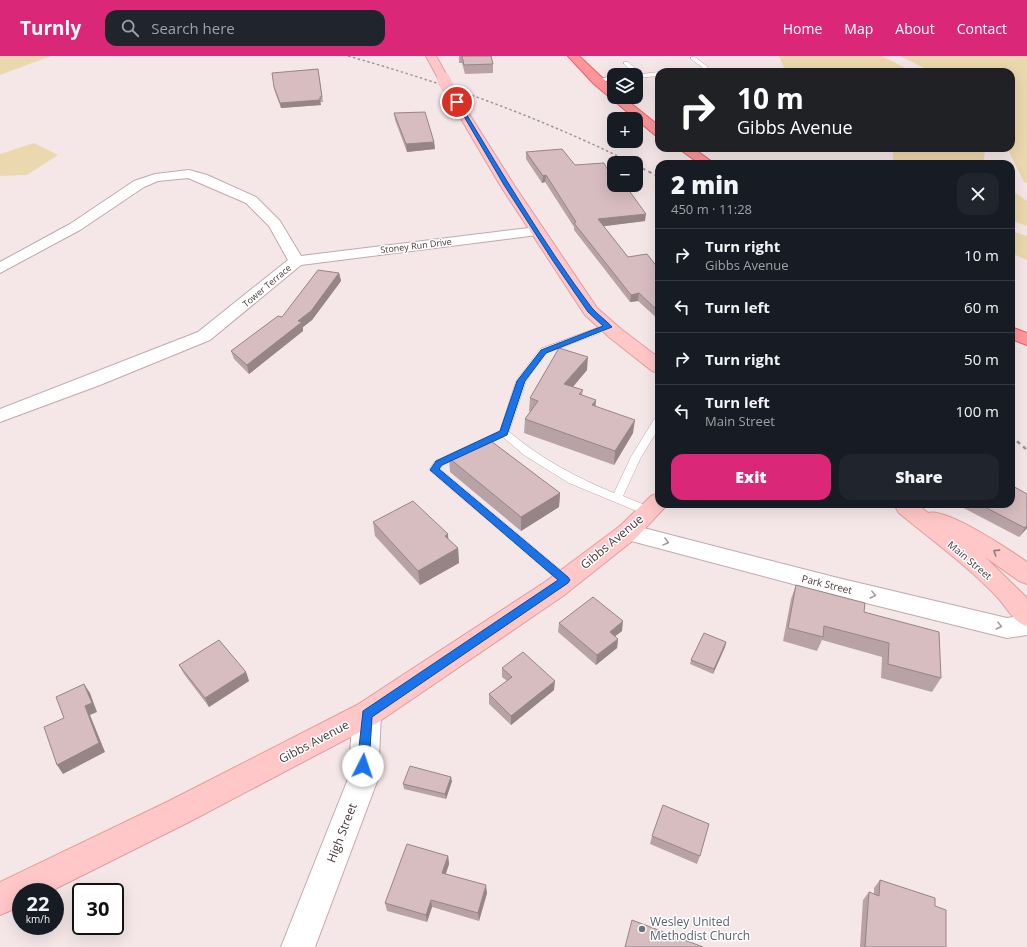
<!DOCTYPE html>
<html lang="en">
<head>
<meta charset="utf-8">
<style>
	:root { --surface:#171b24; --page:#20242c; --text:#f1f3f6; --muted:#9ea1a6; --line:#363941; --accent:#db2777 }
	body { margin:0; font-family:"Open Sans",sans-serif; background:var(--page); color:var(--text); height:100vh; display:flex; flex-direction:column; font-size:15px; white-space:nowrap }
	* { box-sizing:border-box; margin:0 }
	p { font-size:13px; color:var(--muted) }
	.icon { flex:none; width:22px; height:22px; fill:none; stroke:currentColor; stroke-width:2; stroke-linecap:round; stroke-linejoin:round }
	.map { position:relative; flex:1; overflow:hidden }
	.side { position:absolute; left:655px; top:104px; width:360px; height:348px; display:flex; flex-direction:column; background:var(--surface); border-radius:12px; box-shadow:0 4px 16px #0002 }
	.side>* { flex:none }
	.hud { position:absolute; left:655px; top:12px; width:360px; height:84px; border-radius:12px; box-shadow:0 4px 16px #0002; background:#202124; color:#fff; overflow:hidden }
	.controls { position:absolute; left:607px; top:12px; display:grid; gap:8px }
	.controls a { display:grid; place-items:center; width:36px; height:36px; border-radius:8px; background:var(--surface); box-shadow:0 4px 16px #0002; font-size:20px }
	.speed { position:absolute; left:12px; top:827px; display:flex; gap:8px; font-size:20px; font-weight:700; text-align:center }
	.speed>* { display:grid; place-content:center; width:52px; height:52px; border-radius:50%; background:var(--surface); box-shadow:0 4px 16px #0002; line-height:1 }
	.speed small { font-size:10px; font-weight:400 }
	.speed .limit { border:2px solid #111; border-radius:6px; background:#fff; color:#111 }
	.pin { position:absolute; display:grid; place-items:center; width:34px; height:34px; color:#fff; margin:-17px; border:2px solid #fff; border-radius:50%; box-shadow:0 1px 4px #0007 }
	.me { position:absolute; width:44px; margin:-22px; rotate:4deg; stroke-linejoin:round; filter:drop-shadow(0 0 3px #0008) }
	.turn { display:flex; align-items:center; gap:14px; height:84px; padding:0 16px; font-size:18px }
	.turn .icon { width:52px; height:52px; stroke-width:2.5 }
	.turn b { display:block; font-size:28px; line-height:34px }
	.round { display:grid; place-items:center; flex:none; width:42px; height:42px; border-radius:12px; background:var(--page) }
	.overview { display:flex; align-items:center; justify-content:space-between; height:68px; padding:0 16px }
	h1 { font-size:24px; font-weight:800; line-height:30px }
	.cta { display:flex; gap:8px; margin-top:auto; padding:8px 16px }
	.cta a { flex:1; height:46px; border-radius:12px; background:var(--accent); color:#fff; font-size:16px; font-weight:800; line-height:46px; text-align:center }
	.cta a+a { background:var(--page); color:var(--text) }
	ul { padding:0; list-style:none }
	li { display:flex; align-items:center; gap:12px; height:52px; padding:0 16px; border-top:1px solid var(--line) }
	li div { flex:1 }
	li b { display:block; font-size:15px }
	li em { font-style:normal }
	header { display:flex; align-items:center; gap:24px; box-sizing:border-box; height:56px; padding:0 20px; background:var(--accent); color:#fff }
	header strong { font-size:19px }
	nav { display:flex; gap:22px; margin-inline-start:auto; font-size:14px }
	.search { width:280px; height:36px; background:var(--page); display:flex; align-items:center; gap:10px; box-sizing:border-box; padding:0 14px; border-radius:12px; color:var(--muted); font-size:15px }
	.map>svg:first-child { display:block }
	.green { fill:#ebd8ae }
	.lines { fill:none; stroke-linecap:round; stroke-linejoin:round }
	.service-casing { stroke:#c1a9ac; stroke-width:1 }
	.minor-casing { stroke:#c1a9ac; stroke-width:2 }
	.secondary-casing { stroke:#e39d9e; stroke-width:2 }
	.primary-casing { stroke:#ea6067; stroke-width:2 }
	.service { fill:#fff; fill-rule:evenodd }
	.minor { fill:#fff; fill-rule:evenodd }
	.secondary { fill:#ffc7c7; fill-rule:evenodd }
	.primary { fill:#ff969a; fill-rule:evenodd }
	.rail-far2 { stroke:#979797; stroke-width:1.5; stroke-dasharray:2.5 2.5; stroke-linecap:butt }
	.rail-far1 { stroke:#979797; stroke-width:2; stroke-dasharray:3.5 3.5; stroke-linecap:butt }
	.rail { stroke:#979797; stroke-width:2.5; stroke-dasharray:4 4; stroke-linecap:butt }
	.secondary-bridge-casing { stroke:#e39d9e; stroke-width:12; stroke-linecap:butt }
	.secondary-bridge { stroke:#ffc7c7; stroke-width:12 }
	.wall { fill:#b9a2a5 }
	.shaded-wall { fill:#968486 }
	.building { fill:#d7bcc0; stroke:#968486 }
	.oneway { stroke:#a49a9c }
	.oneway2 { stroke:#9a7778 }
	.route { fill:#1a73e8; stroke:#114b97 }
	.worship-dot { fill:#6b7280; stroke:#fff; stroke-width:1.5 }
	.labels { text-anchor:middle; stroke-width:3; stroke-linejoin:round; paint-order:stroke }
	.far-street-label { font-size:9px; fill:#483638; stroke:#fff }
	.street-label { font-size:10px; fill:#483638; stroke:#fff }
	.near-street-label { font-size:12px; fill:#483638; stroke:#fff }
	.near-worship-label { font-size:12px; fill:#5b616d; stroke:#fff; text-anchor:start }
</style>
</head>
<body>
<header>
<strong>Turnly</strong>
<div class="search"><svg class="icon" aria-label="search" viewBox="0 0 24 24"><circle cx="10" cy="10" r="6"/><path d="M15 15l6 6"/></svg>Search here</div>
<nav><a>Home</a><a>Map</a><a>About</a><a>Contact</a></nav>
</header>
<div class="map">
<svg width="1027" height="891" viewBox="0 0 1027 891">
	<rect width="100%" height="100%" fill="#f5e7e8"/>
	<!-- green -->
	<path class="green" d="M 0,0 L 51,0 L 0,19 Z
		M 779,0 L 882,0 L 913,16 L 786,16 Z
		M 900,0 L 1027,0 L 1027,127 L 1024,126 L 1007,92 L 1011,92 L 1011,16 L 932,16 Z
		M 34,87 L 58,99 L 27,119 L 0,120 L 0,98 Z
		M 891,92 L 989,92 L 985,95 L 983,108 L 893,108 L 893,97 Z
		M 1011,134 L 1027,145 L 1027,170 L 1011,164 Z
		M 1011,175 L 1027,180 L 1027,204 L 1011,197 Z"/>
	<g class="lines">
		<defs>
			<path id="service" d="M 691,1 L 695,1 L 708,11 L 703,16 L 683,16 L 700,14 L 702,11 L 691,3 Z
				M 624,6 L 628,6 L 641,18 L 659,16 L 659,20 L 636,22 L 636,19 L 624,8 Z
				M 614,20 L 614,24 L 596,26 L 593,24 Z
				M 608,268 L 611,269 L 611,273 L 546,297 L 526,325 L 509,376 C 542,403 575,421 614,437 L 631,401 L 655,362 L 659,361 L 659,372 L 641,401 L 623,440 L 652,452 L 654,455 L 652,458 L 644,458 L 569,427 L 524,399 L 503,381 L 443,409 L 440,413 L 569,521 L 571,524 L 569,527 L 561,527 L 429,414 L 435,405 L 500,375 L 516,325 L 540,293 Z"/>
			<path id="minor" d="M 189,114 L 207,119 L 256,141 L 280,165 L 301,200 L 537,171 L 542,172 L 544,175 L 542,178 L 537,179 L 301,209 L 210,284 L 100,329 L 0,366 L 0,353 L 198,276 L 288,204 L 269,170 L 246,147 L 188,122 L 158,125 L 144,131 L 80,174 L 0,217 L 0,206 L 70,168 L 134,125 L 155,118 Z
				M 628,468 L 838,522 L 1007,562 L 1027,559 L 1027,579 L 1007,582 L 838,540 L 620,482 L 617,476 L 620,470 Z
				M 367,646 L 377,649 L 381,658 L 378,723 L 315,891 L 281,891 L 348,723 L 353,658 L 357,649 Z"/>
			<path id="secondary" d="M 426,0 L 436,0 L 448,22 L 447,24 L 439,24 Z
				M 449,31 L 454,34 L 514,129 L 597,252 L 621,273 L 659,302 L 659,317 L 652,315 L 609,281 L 585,259 L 500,129 L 444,34 Z
				M 659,437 L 659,448 L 668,448 L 636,482 L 563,540 L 377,667 L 189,766 L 49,836 L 21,836 L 21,850 L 0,859 L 0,826 L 167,746 L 357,649 L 545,526 L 620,470 L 651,440 Z
				M 898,448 L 917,448 L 928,457 C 946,451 1010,494 1027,506 L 1027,528 L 1019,525 L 985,501 L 1027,542 L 1027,570 C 1014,566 1008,554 999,543 C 969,511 933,485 899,457 L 896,452 Z"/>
			<path id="primary" d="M 568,0 L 579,0 L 614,33 L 614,41 L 623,41 L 659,70 L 659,80 L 655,79 L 594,28 Z
				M 678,92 L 693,92 L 715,108 L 700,108 Z
				M 1011,271 L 1027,277 L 1027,289 L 1011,283 Z"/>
		</defs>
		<!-- service casing -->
		<use href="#service" class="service-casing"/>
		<!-- minor casing -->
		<use href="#minor" class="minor-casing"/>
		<!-- secondary casing -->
		<use href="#secondary" class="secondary-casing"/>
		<!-- primary casing -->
		<use href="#primary" class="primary-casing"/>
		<!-- service -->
		<use href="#service" class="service"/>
		<!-- minor -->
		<use href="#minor" class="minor"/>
		<!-- secondary -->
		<use href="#secondary" class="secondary"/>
		<!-- primary -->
		<use href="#primary" class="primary"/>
		<!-- rail-far2 -->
		<path class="rail-far2" d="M 348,0 C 444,27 536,60 626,104"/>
		<!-- rail-far1 -->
		<path class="rail-far1" d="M 624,103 L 632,107
			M 636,109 L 659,121"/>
		<!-- rail -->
		<path class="rail" d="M 1011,380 L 1027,394"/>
		<defs>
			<path id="secondary-bridge" d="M 443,22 L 449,34"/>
		</defs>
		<!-- secondary-bridge casing -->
		<use href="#secondary-bridge" class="secondary-bridge-casing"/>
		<!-- secondary-bridge -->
		<use href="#secondary-bridge" class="secondary-bridge"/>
	</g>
	<!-- wall -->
	<path class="wall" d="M 459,0 L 491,0 L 493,8 L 493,17 L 465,18 L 462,7 L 459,7 Z
		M 318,13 L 323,46 L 320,46 L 321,49 L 281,52 L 275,36 L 274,31 Z
		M 394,57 L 434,86 L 435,93 L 407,96 L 395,64 Z
		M 526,96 L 575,109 L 613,124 L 645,165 L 603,170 L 628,201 L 658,212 L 659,211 L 659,264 L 638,245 L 630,246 L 574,174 L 574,171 L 545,126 L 542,127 L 526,103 Z
		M 339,217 L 341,225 L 312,264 L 303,271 L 303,275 L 249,318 L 234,303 L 231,295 L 282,261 Z
		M 587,314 L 573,331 L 583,334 L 582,339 L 596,351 L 633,377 L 614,409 L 524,377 L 525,363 L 530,356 L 529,355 L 530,342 Z
		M 449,402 L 560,437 L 559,451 L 521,475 L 450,416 Z
		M 956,448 L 1011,448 L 1027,472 L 1019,481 Z
		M 373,466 L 448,478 L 448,483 L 458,492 L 459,507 L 420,529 L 375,480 Z
		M 796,529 L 864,556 L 941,622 L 932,636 L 881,622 L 882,601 L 822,584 L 817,595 L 783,585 L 791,543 Z
		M 559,567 L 622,575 L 615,580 L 618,583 L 617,592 L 596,609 L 558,576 Z
		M 726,586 L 725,591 L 713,618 L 690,608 L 691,604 Z
		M 179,609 L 246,616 L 249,625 L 209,651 L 184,618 Z
		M 502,612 L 554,634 L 511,669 L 489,648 L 489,638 L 507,625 L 502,621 Z
		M 452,725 L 446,743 L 404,733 L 403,728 Z
		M 652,780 L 700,800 L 697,808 L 650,788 Z
		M 448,800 L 449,808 L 446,818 L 487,837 L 479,865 L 432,851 L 427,866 L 387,855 L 385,847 Z
		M 880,824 L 935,850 L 946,891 L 860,891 L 863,844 L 869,836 L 874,838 L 874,832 Z"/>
	<!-- shaded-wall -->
	<path class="shaded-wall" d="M 320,44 L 321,49 L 281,52 L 280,47 Z
		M 434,86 L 435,93 L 407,96 L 406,88 Z
		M 546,119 L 545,126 L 542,127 L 543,120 Z
		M 646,158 L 645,165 L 598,171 L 598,163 Z
		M 339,217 L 341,225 L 312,264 L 303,271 L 303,275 L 249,318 L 247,309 L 298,265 Z
		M 639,237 L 638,245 L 630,246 L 631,239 Z
		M 588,301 L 587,314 L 564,341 L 564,328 Z
		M 596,344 L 595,357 L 592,349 Z
		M 635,364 L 633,377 L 614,409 L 615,395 Z
		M 560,437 L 559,451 L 521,475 L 521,461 Z
		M 1027,469 L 1027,472 L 1019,481 Z
		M 448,478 L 449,492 L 445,480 Z
		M 458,492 L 459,507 L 420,529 L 418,515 Z
		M 623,565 L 622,575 L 609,585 L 610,576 Z
		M 618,583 L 617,592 L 596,609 L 597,599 Z
		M 726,586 L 725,591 L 713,618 L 714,613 Z
		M 246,616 L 249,625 L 209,651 L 205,642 Z
		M 555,625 L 554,634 L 511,669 L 511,660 Z
		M 84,628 L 90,637 L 97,656 L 90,659 L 105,696 L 63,718 L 57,709 L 85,650 Z
		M 451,721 L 452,725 L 446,743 L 445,738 Z
		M 448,800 L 449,808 L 443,825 L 442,817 Z
		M 486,829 L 487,837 L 479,865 L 478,857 Z
		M 431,844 L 432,851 L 427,866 L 426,859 Z"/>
	<!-- building -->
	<path class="building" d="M 462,0 L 491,0 L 493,8 L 464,9 Z
		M 318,13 L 322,41 L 320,41 L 320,44 L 280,47 L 274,31 L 272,17 Z
		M 425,56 L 434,86 L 406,88 L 394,57 Z
		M 562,93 L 575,109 L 604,107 L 613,124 L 614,124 L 614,129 L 625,129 L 646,158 L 598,163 L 628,201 L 647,198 L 658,212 L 659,211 L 659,256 L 639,237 L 631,239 L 574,167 L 576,166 L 546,119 L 543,120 L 526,96 Z
		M 318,214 L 339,217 L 311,255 L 298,265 L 302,266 L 247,309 L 231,295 L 278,260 L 282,261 Z
		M 559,292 L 588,301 L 564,328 L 583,334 L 579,338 L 596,344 L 592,349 L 635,364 L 615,395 L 525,363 L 538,345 L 530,342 Z
		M 487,382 L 560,437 L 521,461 L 449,402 Z
		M 1011,429 L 1027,438 L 1027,469 L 1025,472 L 979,448 L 1011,448 Z
		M 413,445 L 448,478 L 445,480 L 458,492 L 418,515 L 373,466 Z
		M 796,529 L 865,547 L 864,556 L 939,576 L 941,622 L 888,608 L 889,587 L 824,570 L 823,581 L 788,572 Z
		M 593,541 L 623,565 L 610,576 L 618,583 L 597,599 L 559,567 Z
		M 704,577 L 726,586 L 714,613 L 691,604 Z
		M 219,584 L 246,616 L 205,642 L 179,609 Z
		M 523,596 L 555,625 L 511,660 L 489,638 L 512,621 L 502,612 Z
		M 84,628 L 92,647 L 85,650 L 99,687 L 57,709 L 44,671 L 64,662 L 56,641 Z
		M 410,710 L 451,721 L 445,738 L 403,728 Z
		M 663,749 L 709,768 L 700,800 L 652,780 Z
		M 407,788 L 448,800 L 442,817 L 486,829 L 478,857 L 431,844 L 426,859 L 385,847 Z
		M 880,824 L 935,842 L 935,850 L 946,854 L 946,891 L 865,891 L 869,836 L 879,840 Z
		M 632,864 L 703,891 L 625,891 Z"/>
	<!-- one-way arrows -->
	<defs><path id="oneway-chevron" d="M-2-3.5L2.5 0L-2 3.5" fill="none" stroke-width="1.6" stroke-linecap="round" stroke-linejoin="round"/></defs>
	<g class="oneway">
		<use href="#oneway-chevron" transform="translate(666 486) rotate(15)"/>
		<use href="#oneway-chevron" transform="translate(873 539) rotate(14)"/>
		<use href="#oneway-chevron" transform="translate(999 570) rotate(14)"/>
	</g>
	<use class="oneway2" href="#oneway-chevron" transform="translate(996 496) rotate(-147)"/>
	<!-- route -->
	<path class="route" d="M 455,45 L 459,46 C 501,115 543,187 592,252 C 598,259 606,264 612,271 L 546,297 L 525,325 L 507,379 L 442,409 L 439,413 L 568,521 L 570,524 L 568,527 L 372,661 L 369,710 L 368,714 L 363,716 L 359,714 L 357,710 L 363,655 L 558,524 L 430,414 L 436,405 L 500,375 L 517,325 L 541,294 L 603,270 L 588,256 L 553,205 L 504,129 Z"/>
	<!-- markers -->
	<circle class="worship-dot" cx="642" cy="873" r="4"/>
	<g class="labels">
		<!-- far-street labels -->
		<g class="far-street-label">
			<text transform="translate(416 190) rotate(-7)" y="3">Stoney Run Drive</text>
			<text transform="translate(267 230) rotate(-40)" y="3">Tower Terrace</text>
		</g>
		<!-- street labels -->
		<g class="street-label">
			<text transform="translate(970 504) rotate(40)" y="4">Main Street</text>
			<text transform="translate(827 528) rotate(14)" y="4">Park Street</text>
		</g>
		<!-- near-street labels -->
		<g class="near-street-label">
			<text transform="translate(612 486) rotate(-40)" y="4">Gibbs Avenue</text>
			<text transform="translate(314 686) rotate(-28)" y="4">Gibbs Avenue</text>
			<text transform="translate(342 777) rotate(-69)" y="4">High Street</text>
		</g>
		<!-- near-worship labels -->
		<g class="near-worship-label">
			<text x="650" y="870">Wesley United<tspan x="650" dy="14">Methodist Church</tspan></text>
		</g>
	</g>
</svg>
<div class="controls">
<a><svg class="icon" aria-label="layers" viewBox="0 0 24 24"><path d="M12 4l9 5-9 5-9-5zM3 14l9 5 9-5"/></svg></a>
<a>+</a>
<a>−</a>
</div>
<div class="speed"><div>22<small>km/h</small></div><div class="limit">30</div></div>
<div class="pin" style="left:457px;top:46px;background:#d93025"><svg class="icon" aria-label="arrive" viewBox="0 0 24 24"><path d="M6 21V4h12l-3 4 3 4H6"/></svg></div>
<svg class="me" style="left:363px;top:710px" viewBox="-20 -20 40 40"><circle r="19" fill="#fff"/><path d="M0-13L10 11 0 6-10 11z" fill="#1a73e8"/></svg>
<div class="hud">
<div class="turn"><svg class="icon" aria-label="right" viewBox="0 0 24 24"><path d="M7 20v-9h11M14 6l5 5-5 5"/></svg><div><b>10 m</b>Gibbs Avenue</div></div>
</div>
<section class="side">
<div class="overview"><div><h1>2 min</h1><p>450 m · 11:28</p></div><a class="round"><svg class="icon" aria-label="close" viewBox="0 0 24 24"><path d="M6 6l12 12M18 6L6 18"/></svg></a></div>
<ul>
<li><svg class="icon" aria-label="right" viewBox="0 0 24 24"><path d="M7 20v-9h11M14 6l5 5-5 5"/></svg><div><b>Turn right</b><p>Gibbs Avenue</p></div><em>10 m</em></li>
<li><svg class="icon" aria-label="left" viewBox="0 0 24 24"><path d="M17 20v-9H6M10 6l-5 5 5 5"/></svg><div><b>Turn left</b></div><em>60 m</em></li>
<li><svg class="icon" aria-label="right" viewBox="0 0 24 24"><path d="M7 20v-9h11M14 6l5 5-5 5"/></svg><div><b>Turn right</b></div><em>50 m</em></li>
<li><svg class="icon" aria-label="left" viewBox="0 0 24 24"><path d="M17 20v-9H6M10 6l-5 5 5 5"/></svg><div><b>Turn left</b><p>Main Street</p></div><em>100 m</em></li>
</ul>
<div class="cta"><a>Exit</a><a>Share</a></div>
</section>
</div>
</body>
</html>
